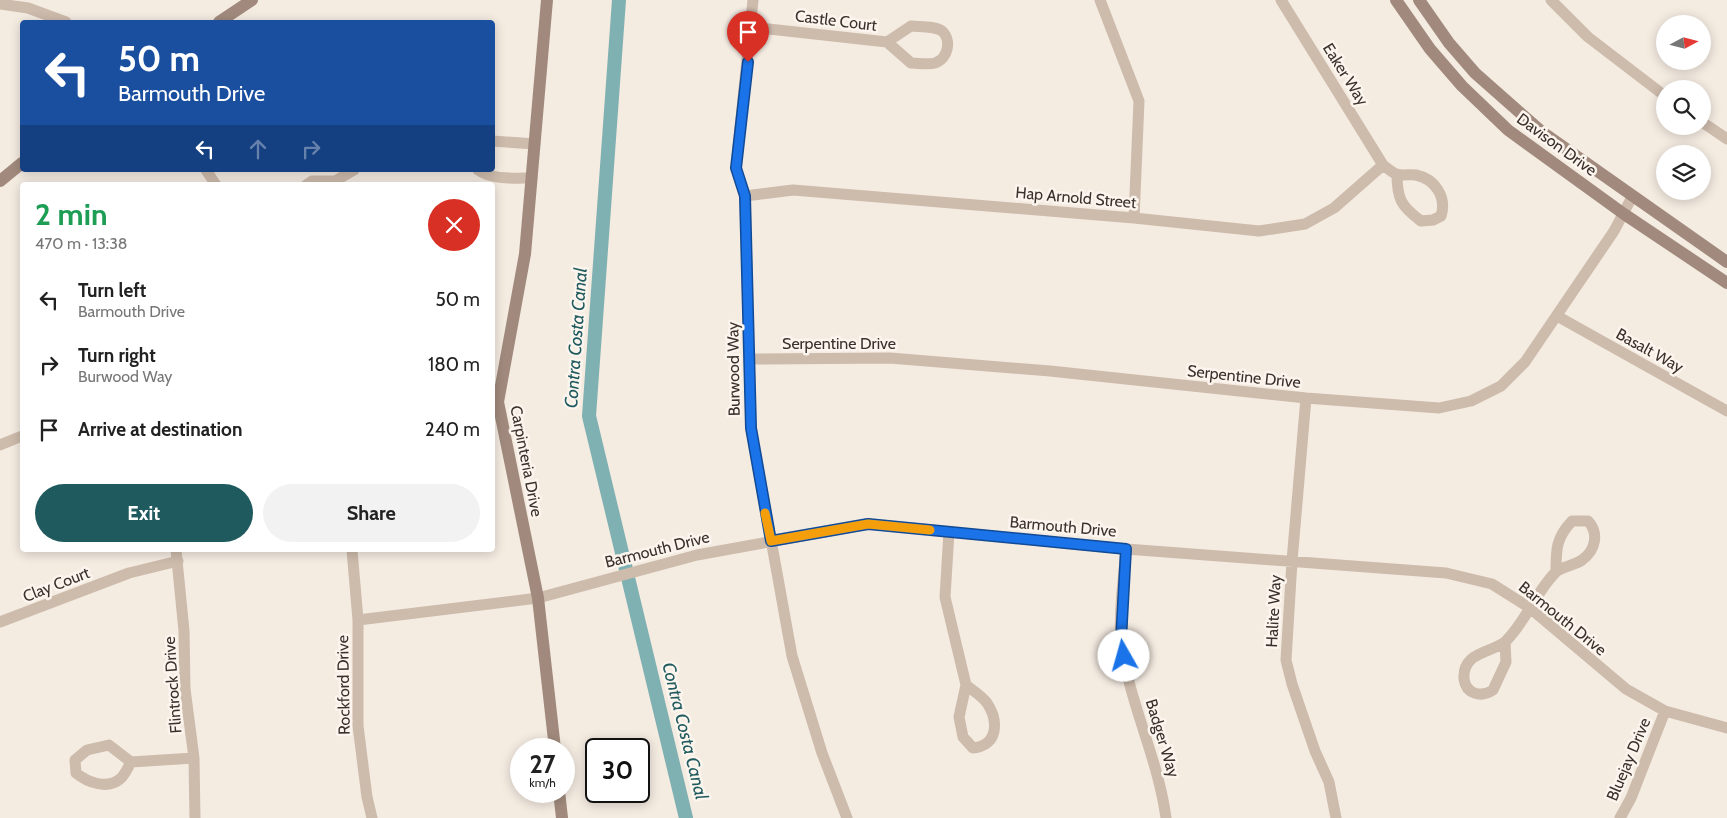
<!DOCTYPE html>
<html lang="en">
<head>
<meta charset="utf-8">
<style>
	:root { --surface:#fff; --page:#f2f2f2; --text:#222; --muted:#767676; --accent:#1f5a5e }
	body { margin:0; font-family:Cabin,sans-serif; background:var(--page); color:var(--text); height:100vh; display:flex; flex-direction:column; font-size:19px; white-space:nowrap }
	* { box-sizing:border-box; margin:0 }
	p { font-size:16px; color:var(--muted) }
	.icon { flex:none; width:28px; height:28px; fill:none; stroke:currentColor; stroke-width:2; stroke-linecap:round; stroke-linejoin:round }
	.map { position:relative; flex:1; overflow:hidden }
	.side { position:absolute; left:20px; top:182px; width:475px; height:370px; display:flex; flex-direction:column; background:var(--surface); border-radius:5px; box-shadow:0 2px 12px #0003 }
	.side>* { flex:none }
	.guide { position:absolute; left:20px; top:20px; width:475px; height:152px; border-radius:5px; box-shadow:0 2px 12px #0003; background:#1a4fa0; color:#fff; overflow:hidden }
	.needle { width:32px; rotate:83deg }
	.controls { position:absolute; left:1656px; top:15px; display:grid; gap:10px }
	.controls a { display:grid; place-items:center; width:55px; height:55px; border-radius:50%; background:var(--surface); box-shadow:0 2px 12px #0003; font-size:25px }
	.speed { position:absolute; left:510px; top:738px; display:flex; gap:10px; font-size:25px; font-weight:700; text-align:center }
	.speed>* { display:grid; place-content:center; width:65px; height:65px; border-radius:50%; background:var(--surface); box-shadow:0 2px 12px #0003; line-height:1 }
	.speed small { font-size:12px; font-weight:400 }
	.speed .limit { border:2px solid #111; border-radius:8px; background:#fff; color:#111 }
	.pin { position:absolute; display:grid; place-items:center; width:42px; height:42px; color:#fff; margin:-51px -21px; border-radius:50% 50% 50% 0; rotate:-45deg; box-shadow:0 0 5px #0007 }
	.pin .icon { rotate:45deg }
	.me { position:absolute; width:55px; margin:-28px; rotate:353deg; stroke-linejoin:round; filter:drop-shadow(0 0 4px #0008) }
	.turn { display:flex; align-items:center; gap:18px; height:105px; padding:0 15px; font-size:22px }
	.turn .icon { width:65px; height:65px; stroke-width:2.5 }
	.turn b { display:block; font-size:35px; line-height:42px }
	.lanes { display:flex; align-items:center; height:48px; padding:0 15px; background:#0003; justify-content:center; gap:25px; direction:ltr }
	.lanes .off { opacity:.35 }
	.round { display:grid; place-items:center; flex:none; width:52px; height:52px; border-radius:26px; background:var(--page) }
	.headline { display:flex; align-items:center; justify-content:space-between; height:85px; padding:0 15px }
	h1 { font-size:30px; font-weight:700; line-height:38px; color:#1e9e55 }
	.button { display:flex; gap:10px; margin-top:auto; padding:10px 15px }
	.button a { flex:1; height:58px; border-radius:30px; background:var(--accent); color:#fff; font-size:20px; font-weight:700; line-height:58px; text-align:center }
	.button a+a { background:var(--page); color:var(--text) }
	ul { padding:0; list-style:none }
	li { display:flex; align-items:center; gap:15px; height:65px; padding:0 15px }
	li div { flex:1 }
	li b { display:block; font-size:19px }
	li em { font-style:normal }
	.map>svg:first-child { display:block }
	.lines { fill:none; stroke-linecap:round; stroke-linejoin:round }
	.canal { stroke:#7fb0b2; stroke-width:14 }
	.street { stroke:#cdbbac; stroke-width:11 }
	.secondary { stroke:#a18a7d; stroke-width:12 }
	.route-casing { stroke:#114b97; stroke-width:12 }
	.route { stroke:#1a73e8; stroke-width:9 }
	.slow { stroke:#f59e0b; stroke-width:9 }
	.labels { text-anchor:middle; stroke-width:5; stroke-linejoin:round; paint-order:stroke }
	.street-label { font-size:16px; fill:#3b302b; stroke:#fbf5ee }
	.water-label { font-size:18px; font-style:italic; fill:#1f5a5e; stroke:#fbf5ee }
</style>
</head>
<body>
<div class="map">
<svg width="1727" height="818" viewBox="0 0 1727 818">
	<rect width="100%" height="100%" fill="#f4ebe1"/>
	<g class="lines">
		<!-- canal -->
		<path class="canal" d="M 619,0 L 589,416 L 686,818"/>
		<!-- street -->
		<path class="street" d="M 753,0 L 736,168 L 745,196 L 751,429 L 792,656 L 822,753 L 847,818
			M 1100,0 L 1139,101 L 1134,218
			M 1281,0 L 1383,165 C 1387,168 1392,172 1396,174 C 1402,176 1409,174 1416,175 C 1435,179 1447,197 1441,216 L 1433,220 L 1421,221 C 1401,206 1397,199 1397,174
			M 1551,0 L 1588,37 L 1665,96
			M 0,4 L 28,8 L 66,22
			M 751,27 L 887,42 L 911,63 C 918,63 928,65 935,63 C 948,59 952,40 942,31 C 935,26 920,27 911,26 L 887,42
			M 1702,122 L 1727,139
			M 492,141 L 535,144
			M 206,170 L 216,185
			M 478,170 C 491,180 516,178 532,178
			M 306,185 L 312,181 L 335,181 L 354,170
			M 745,196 L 793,190 L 1134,218 L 1259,231 L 1305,224 L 1334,208 L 1383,165
			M 1557,316 L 1727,411
			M 750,359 L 890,358 L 1050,371 L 1306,398 L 1439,408 L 1471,401 L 1501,386 L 1525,362 L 1614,231 L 1632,197
			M 1306,398 L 1292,561 L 1286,660 L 1292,684 L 1315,751 L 1329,782 L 1336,818
			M 0,445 L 22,436
			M 949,532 L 945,597 L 966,685 L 959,717 L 963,737 L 973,748 C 998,746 999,721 987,703 C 982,696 972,690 966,685
			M 1126,549 C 1124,575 1118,615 1121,640 C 1128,701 1158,757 1166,818
			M 176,550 L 184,631 L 185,689 L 194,758 L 195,818
			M 352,550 L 358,620 L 358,726 L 367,797 L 372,818
			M 358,620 L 538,598 L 697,555 L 868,524 L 1126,549 L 1446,573 L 1492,584 L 1530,608 L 1626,689 L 1665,711 L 1727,728
			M 0,622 L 129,573 L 178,561
			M 1505,642 L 1506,662 L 1493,690 C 1481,698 1466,694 1464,679 C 1462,651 1493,653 1506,641 C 1526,621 1536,592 1555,573 C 1561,566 1574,566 1582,560 C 1596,550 1599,533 1588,521 L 1572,521 C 1556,538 1556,549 1556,571
			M 131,762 C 128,767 125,775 120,779 C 107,790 87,782 76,773 L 75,760 L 87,750 L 109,745 L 131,762 L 194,758
			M 1620,818 L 1631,798 L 1665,711"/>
		<!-- secondary -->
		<path class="secondary" d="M 547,0 L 525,254 L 498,402 L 538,598 L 555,749
			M 1396,0 L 1430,49 L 1462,86 L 1508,130 L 1624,214 L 1727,283
			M 1419,0 L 1449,43 L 1475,73 L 1542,132 L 1727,262
			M 219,22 L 252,0
			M 0,181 L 22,163
			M 559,791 L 562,818"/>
	</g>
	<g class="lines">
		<defs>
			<path id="route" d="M 748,62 L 736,168 L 745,196 L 751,428 L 771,541 L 868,524 L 1126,549 L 1121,640 L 1124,656"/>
		</defs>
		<!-- route casing -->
		<use href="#route" class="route-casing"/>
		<!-- route -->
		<use href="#route" class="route"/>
		<!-- slow -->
		<path class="slow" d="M 765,513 L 771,541 L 868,524 L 930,530"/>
	</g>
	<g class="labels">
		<!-- street labels -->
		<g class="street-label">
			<text transform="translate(836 20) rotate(7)" y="6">Castle Court</text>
			<text transform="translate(1346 74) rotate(58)" y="6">Eaker Way</text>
			<text transform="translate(1557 144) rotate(36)" y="6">Davison Drive</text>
			<text transform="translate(1076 197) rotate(5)" y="6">Hap Arnold Street</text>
			<text x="839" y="349">Serpentine Drive</text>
			<text transform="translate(1650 350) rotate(29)" y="6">Basalt Way</text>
			<text transform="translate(733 369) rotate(-91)" y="6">Burwood Way</text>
			<text transform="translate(1244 376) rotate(6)" y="6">Serpentine Drive</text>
			<text transform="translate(527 461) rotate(79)" y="6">Carpinteria Drive</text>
			<text transform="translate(1063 526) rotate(5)" y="6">Barmouth Drive</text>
			<text transform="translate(657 549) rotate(-14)" y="6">Barmouth Drive</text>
			<text transform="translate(56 584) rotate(-21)" y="6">Clay Court</text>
			<text transform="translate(1273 611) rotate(-87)" y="6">Halite Way</text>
			<text transform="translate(1563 618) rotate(39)" y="6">Barmouth Drive</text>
			<text transform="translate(172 685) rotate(-94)" y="6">Flintrock Drive</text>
			<text transform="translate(343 685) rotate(-91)" y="6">Rockford Drive</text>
			<text transform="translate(1163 738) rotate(73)" y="6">Badger Way</text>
			<text transform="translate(1628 759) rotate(-67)" y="6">Bluejay Drive</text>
		</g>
		<!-- water labels -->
		<g class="water-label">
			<text transform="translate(576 338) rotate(-86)" y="6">Contra Costa Canal</text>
			<text transform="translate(685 731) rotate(76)" y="6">Contra Costa Canal</text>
		</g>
	</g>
</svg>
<div class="controls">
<a><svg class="needle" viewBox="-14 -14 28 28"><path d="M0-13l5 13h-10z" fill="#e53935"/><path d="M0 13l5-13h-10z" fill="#767676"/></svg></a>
<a><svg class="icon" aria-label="search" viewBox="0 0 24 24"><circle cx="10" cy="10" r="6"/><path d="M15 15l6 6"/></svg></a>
<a><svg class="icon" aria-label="layers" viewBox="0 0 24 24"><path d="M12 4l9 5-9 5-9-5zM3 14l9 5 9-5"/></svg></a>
</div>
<div class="speed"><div>27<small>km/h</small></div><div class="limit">30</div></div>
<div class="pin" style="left:748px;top:62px;background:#d93025"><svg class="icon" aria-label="arrive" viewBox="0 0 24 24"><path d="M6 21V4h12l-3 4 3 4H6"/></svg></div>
<svg class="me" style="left:1124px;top:656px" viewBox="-20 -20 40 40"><circle r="19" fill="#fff"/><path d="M0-13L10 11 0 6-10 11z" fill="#1a73e8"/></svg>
<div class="guide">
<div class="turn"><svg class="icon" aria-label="left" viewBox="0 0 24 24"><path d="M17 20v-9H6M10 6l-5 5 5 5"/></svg><div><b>50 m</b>Barmouth Drive</div></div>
<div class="lanes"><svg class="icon" aria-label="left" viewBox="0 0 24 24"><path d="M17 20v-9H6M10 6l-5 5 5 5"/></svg><svg class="icon off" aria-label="ahead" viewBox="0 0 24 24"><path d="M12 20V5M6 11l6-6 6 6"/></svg><svg class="icon off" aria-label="right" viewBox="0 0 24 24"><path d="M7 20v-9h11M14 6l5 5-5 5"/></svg></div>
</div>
<section class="side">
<div class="headline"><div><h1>2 min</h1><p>470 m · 13:38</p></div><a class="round" style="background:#d93025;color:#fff"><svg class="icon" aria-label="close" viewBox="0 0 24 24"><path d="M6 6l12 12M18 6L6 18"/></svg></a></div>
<ul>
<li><svg class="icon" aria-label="left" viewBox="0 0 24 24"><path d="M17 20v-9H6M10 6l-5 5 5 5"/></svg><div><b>Turn left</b><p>Barmouth Drive</p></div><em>50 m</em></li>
<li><svg class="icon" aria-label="right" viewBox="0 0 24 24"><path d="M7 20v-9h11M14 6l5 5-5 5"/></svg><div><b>Turn right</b><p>Burwood Way</p></div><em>180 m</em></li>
<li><svg class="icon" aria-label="arrive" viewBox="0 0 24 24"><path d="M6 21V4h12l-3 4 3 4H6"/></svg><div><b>Arrive at destination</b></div><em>240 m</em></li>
</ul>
<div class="button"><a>Exit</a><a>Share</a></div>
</section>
</div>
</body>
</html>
